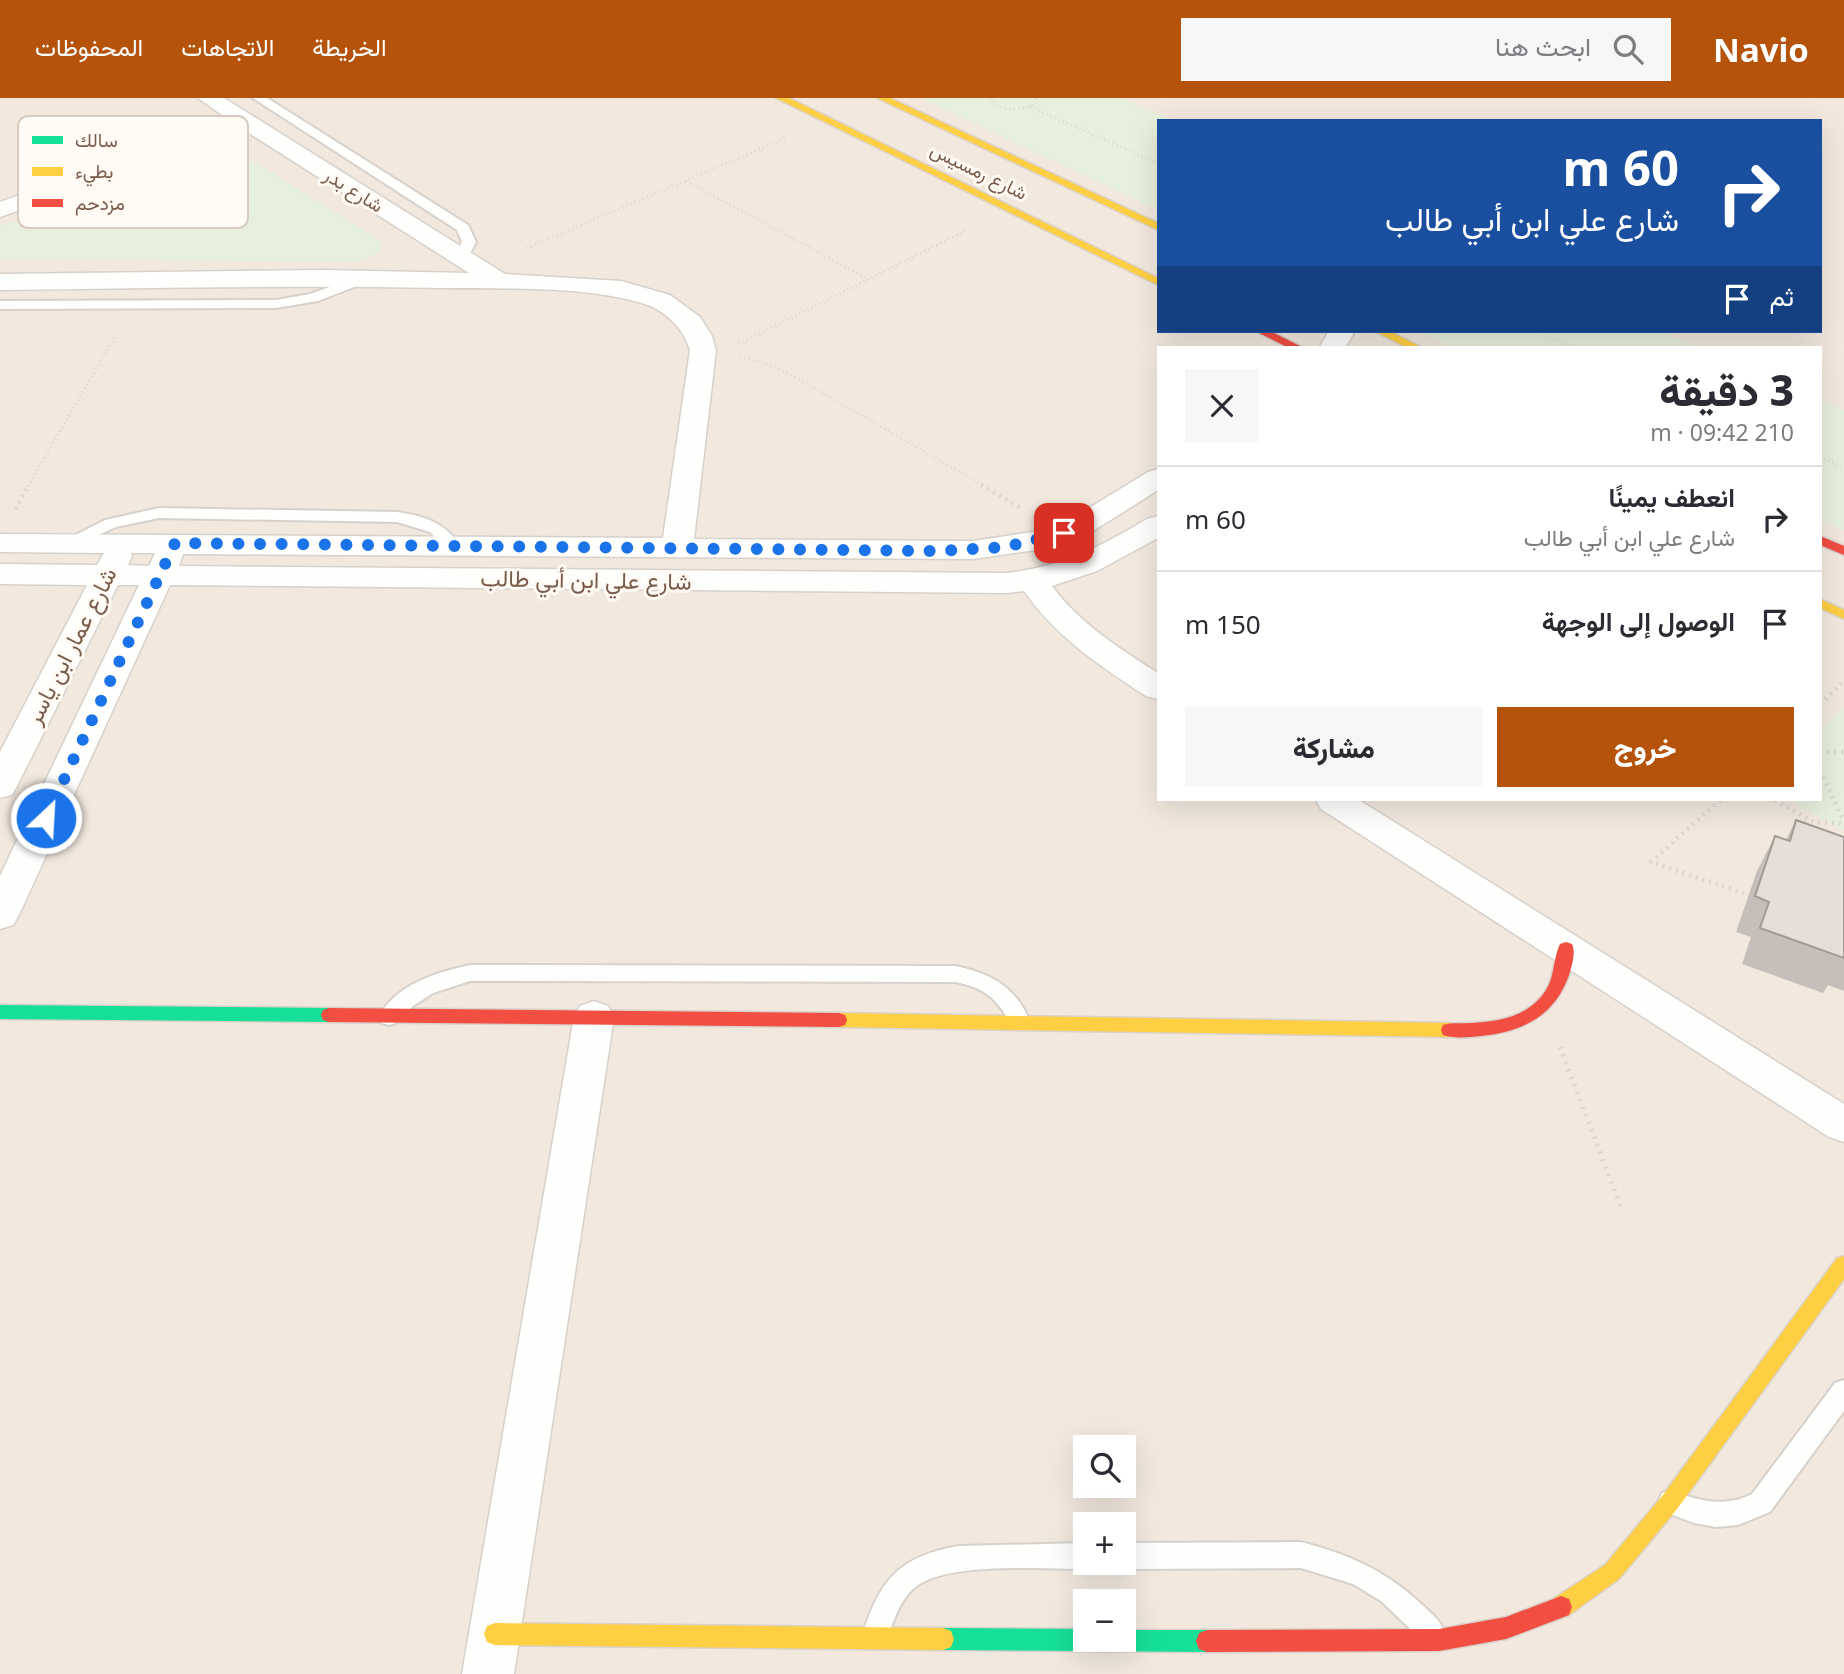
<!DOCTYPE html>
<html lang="ar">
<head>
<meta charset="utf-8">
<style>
	:root { --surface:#fff; --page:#f7f7f7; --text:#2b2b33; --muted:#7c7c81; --line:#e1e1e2; --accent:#b45309 }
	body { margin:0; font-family:"Noto Sans",Vazirmatn,sans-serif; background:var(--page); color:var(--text); direction:rtl; height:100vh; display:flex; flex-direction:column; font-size:26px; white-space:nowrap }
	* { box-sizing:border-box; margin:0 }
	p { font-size:23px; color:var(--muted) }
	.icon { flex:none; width:38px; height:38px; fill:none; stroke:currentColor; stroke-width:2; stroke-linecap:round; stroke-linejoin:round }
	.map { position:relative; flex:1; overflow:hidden; direction:ltr }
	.side { position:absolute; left:1157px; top:248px; width:665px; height:455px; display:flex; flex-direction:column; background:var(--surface); border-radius:0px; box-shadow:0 7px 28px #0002; direction:rtl }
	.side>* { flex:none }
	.top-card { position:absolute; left:1157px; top:21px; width:665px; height:214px; border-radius:0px; box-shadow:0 7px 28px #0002; direction:rtl; background:#1a4fa0; color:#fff; overflow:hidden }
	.controls { position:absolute; left:1073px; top:1337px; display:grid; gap:14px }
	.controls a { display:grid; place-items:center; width:63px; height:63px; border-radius:0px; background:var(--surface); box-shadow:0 7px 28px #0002; font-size:35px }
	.pin { position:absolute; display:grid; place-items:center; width:60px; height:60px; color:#fff; margin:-30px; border-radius:14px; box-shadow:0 4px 10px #0006 }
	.me { position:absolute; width:77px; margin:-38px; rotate:25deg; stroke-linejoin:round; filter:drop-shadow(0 0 5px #0008) }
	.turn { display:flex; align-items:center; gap:24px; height:147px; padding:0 28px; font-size:32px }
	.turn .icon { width:91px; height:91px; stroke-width:2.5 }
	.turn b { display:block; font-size:49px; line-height:60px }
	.then { display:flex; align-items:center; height:66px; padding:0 28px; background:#0003; gap:14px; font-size:26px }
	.round { display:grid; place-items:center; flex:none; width:74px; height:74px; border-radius:0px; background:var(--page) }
	.headline { display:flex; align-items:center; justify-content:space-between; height:119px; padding:0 28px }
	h1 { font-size:42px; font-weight:800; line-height:52px }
	.action { display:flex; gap:14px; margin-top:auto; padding:14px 28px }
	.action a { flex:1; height:80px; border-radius:0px; background:var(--accent); color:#fff; font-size:28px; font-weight:800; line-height:80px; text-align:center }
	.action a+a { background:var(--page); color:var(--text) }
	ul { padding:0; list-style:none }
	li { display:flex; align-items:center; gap:21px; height:105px; padding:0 28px; border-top:2px solid var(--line) }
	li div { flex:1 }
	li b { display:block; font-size:26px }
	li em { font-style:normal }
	header { display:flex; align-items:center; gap:42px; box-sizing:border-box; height:98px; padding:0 35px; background:var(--accent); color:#fff }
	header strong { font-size:33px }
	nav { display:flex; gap:38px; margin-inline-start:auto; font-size:24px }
	.search { width:490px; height:63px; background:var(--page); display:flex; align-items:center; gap:18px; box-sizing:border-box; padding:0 24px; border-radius:0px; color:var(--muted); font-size:26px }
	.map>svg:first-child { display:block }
	.residential { fill:#f2e8de; fill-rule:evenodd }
	.green { fill:#e7f0db }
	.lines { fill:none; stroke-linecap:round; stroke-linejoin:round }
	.lane-casing { stroke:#d7d1cb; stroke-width:4 }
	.street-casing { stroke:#d7d1cb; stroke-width:3 }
	.fast-casing { stroke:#d9d2cb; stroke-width:3 }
	.slow-casing { stroke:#d9d2cb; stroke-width:3 }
	.jam-casing { stroke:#d9d2cb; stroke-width:3 }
	.path-far2 { stroke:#dcd5d0; stroke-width:2.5; stroke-dasharray:1 3.5; stroke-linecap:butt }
	.path-far1 { stroke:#dcd5d0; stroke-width:4.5; stroke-dasharray:2 5; stroke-linecap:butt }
	.path { stroke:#dcd5d0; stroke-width:5; stroke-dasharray:2 6; stroke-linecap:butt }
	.lane { fill:#fefefd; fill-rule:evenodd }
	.street { fill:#fefefd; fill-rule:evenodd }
	.fast { fill:#16e098; fill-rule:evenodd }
	.slow { fill:#ffcf43; fill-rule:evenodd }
	.jam { fill:#f24e42; fill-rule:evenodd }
	.wall { fill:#c6bfb9 }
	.building { fill:#e6ded7; stroke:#a19b96; stroke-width:2 }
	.route { stroke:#1a73e8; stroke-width:12; stroke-dasharray:0 21.6 }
	.labels { text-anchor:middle; stroke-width:6; stroke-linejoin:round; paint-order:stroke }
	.far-street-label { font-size:19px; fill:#7a5c4d; stroke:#fffaf3 }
	.street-label { font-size:23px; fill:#7a5c4d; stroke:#fffaf3 }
	.key { fill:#fffaf3; stroke:#d7cbc1; stroke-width:2 }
	.key-label { font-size:19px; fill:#7a5c4d }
</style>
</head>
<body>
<header>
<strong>Navio</strong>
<div class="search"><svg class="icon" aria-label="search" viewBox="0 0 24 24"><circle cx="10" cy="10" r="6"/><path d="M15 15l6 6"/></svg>ابحث هنا</div>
<nav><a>الخريطة</a><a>الاتجاهات</a><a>المحفوظات</a></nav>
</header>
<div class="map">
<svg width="1844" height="1576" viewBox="0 0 1844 1576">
	<rect width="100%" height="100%" fill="#f9f5f0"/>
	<!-- residential -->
	<path class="residential" d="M 0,0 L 1844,0 L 1844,1576 L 0,1576 ZM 1158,23 L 1820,23 L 1820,233 L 1158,233 ZM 1158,250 L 1820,250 L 1820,702 L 1158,702 ZM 1085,1349 L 1124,1349 L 1124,1388 L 1085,1388 ZM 1085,1426 L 1124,1426 L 1124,1465 L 1085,1465 ZM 1085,1503 L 1124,1503 L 1124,1542 L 1085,1542 Z"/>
	<!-- green -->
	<path class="green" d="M 920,0 L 1121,0 L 1174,23 L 1158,23 L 1158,112 Z
		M 221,60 L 245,61 L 260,67 L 379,142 L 382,148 L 379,155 L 357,164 L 0,161 L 0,128 L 173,66 Z
		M 1417,233 L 1660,233 L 1701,250 L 1455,250 Z
		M 1820,302 L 1844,312 L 1844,432 L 1820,421 Z
		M 1844,610 L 1844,733 L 1789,702 L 1820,702 L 1820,632 Z"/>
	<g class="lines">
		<defs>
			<path id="lane" d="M 253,0 L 267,0 L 468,127 L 476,144 L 466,163 L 461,164 L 454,160 L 462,144 L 457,132 Z
				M 362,177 L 367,178 L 367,184 L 318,203 L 276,210 L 0,211 L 0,203 L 276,202 L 310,196 Z
				M 159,410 L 397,414 C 424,418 445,424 460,448 L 452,453 L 446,451 L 430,434 L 397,424 L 159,420 L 116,429 L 74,448 L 62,448 L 60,445 L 105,422 Z
				M 470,867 L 956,868 C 992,876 1016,889 1030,924 L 1027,930 L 1020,932 L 1013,930 C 998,902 988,891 956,884 L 470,883 L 433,895 L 413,908 L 396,925 L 389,927 L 382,925 L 379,919 C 395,887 437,874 470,867 Z
				M 1844,1282 L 1844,1313 L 1770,1414 L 1738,1427 L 1716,1429 L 1694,1425 L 1662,1413 L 1658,1404 L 1662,1395 L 1671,1392 C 1698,1403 1725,1410 1752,1396 L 1835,1285 Z
				M 1301,1444 C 1347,1456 1385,1472 1420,1505 C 1430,1514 1439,1521 1444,1533 L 1440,1542 L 1431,1546 L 1422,1542 L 1381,1503 L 1353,1486 L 1301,1470 L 1124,1471 L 1114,1465 L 1124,1465 L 1124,1445 Z
				M 1085,1445 L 1085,1465 L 1095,1465 L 1085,1471 C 1044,1471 945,1463 914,1490 C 897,1506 893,1527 884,1547 L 875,1551 L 866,1547 L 862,1538 C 880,1482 898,1459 958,1448 Z"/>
			<path id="street" d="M 198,0 L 224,0 L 505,176 L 621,183 L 670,197 L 700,219 L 712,238 L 716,252 L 694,441 L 973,443 L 1032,434 L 1068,423 L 1148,374 L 1158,371 L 1158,392 L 1090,435 L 1036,452 L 973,461 L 183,456 L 179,468 L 1006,475 C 1062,469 1100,449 1147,421 L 1158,418 L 1158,440 L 1097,473 L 1052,488 C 1079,525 1120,551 1158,575 L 1158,601 L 1146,598 C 1100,568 1056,539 1024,493 L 1006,495 L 170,487 L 19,817 L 13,827 L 0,831 L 0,778 L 139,487 L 118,487 L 17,688 L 12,697 L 0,700 L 0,654 L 87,487 L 0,486 L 0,466 L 97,467 L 104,455 L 0,454 L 0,436 L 663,440 L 690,252 C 684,232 668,215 648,207 C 589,187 505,191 442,190 C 295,187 147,190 0,192 L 0,176 L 323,172 L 469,175 L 244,32 L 0,119 L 0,104 L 229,22 ZM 131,455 L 155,455 L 149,468 L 128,467 L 132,458 Z
				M 1329,233 L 1355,233 L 1345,250 L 1319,250 Z
				M 1316,702 L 1359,702 L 1844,1006 L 1844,1044 L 1829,1039 L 1321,711 Z
				M 594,903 L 608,908 L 614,919 L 514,1576 L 462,1576 L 574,919 L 580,908 Z"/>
			<path id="fast" d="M 0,907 L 329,910 L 335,912 L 337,917 L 335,922 L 329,924 L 0,921 Z
				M 943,1530 L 1085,1531 L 1085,1542 L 1124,1542 L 1124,1532 L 1207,1532 L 1215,1535 L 1218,1543 L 1215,1551 L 1207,1554 L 943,1552 L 935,1549 L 932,1541 L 935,1533 Z"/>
			<path id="slow" d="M 776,0 L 789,0 L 1158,180 L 1158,187 Z
				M 877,0 L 890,0 L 1158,125 L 1158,132 Z
				M 1374,233 L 1389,233 L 1423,250 L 1408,250 Z
				M 1820,501 L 1844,512 L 1844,521 L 1820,510 Z
				M 839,915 L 1449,925 L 1455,927 L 1457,932 L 1455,937 L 1449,939 L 839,929 L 833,927 L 831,922 L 833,917 Z
				M 1844,1158 L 1844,1181 L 1677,1411 L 1619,1481 L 1569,1517 L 1561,1520 L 1553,1517 L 1550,1509 L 1553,1501 L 1605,1467 L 1663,1397 L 1837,1160 Z
				M 495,1525 L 943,1530 L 951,1533 L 954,1541 L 951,1549 L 943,1552 L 495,1547 L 487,1544 L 484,1536 L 487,1528 Z"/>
			<path id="jam" d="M 1255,233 L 1270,233 L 1304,250 L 1289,250 Z
				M 1820,438 L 1844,448 L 1844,457 L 1820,447 Z
				M 1566,844 L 1572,846 C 1576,854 1572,868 1569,877 C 1555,918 1522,934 1481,938 C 1469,939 1455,941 1443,937 L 1441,932 L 1443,927 C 1452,924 1461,926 1470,925 C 1499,924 1530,918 1546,892 C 1555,878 1553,860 1560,846 Z
				M 329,910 L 839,915 L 845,917 L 847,922 L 845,927 L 839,929 L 329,924 L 323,922 L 321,917 L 323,912 Z
				M 1561,1498 L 1569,1501 L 1572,1509 L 1569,1517 L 1506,1541 L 1439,1553 L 1207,1554 L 1199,1551 L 1196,1543 L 1199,1535 L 1207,1532 L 1439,1531 L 1506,1519 Z"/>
		</defs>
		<!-- lane casing -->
		<use href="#lane" class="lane-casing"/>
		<!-- street casing -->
		<use href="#street" class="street-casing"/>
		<!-- fast casing -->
		<use href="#fast" class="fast-casing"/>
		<!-- slow casing -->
		<use href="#slow" class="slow-casing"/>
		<!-- jam casing -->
		<use href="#jam" class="jam-casing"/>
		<!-- path-far2 -->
		<path class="path-far2" d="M 991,0 C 999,15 1022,13 1035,6 L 1037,0
			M 1030,9 L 1158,65
			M 686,83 L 868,181
			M 527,150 L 786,40
			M 1537,233 L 1576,250
			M 739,246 L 969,131
			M 740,259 L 762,264 L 797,280 L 984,388
			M 1820,359 L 1844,370
			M 28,388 L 116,237"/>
		<!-- path-far1 -->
		<path class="path-far1" d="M 981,387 L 1021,410
			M 15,411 L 29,387
			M 1820,606 L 1844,583
			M 1820,654 L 1844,654
			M 1820,673 L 1844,723
			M 1720,702 L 1651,764 L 1749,797
			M 1775,702 L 1815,725 L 1844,725"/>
		<!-- path -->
		<path class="path" d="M 1560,949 L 1622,1112"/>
		<!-- lane -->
		<use href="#lane" class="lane"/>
		<!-- street -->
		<use href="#street" class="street"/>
		<!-- fast -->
		<use href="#fast" class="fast"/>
		<!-- slow -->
		<use href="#slow" class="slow"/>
		<!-- jam -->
		<use href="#jam" class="jam"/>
	</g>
	<!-- wall -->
	<path class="wall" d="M 1796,722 L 1844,739 L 1844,893 L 1828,887 L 1823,895 L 1742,866 L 1751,839 L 1736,834 L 1757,773 L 1775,738 L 1786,742 Z"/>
	<!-- building -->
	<path class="building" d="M 1796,722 L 1844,739 L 1844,860 L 1760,830 L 1769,804 L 1755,798 L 1775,738 L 1790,743 Z"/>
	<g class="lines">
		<!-- route -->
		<path class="route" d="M 46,720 L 175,445 L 940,453 L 1005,449 L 1064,435"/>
	</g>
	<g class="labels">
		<!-- far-street labels -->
		<g class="far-street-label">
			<text transform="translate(979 73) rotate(26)" y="7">شارع رمسيس</text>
			<text transform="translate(354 92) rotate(32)" y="7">شارع بدر</text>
		</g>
		<!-- street labels -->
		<g class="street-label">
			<text transform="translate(586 482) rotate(1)" y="8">شارع علي ابن أبي طالب</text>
			<text transform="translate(71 548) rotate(-63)" y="8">شارع عمار ابن ياسر</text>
		</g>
	</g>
	<!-- legend -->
	<rect x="18" y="18" width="230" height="112" rx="10" class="key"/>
	<rect x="32" y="38" width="31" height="8" fill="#16e098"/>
	<rect x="32" y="69" width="31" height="9" fill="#ffcf43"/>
	<rect x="32" y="101" width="31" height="8" fill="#f24e42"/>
	<g class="key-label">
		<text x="75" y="49">سالك</text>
		<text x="75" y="80">بطيء</text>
		<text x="75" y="112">مزدحم</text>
	</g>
</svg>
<div class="controls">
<a><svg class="icon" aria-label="search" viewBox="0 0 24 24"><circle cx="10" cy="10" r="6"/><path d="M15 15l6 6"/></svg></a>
<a>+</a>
<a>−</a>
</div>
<div class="pin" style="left:1064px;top:435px;background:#d93025"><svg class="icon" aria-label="arrive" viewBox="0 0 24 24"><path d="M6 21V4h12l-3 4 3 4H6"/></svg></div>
<svg class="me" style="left:46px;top:720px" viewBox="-20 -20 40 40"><circle r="17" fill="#1a73e8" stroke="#fff" stroke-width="3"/><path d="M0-11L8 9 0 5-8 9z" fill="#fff"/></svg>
<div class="top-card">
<div class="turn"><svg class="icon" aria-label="right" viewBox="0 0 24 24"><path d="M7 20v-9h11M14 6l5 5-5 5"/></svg><div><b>60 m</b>شارع علي ابن أبي طالب</div></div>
<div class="then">ثم<svg class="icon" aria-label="arrive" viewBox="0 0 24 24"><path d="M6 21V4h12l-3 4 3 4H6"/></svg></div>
</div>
<section class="side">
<div class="headline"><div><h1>3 دقيقة</h1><p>210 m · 09:42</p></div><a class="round"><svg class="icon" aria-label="close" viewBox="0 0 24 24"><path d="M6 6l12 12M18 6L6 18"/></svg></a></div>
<ul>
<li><svg class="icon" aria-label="right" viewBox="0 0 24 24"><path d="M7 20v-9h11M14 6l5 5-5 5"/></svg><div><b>انعطف يمينًا</b><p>شارع علي ابن أبي طالب</p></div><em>60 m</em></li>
<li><svg class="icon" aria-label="arrive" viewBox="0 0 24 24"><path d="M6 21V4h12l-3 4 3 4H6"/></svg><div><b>الوصول إلى الوجهة</b></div><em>150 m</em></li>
</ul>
<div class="action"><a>خروج</a><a>مشاركة</a></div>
</section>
</div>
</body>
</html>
